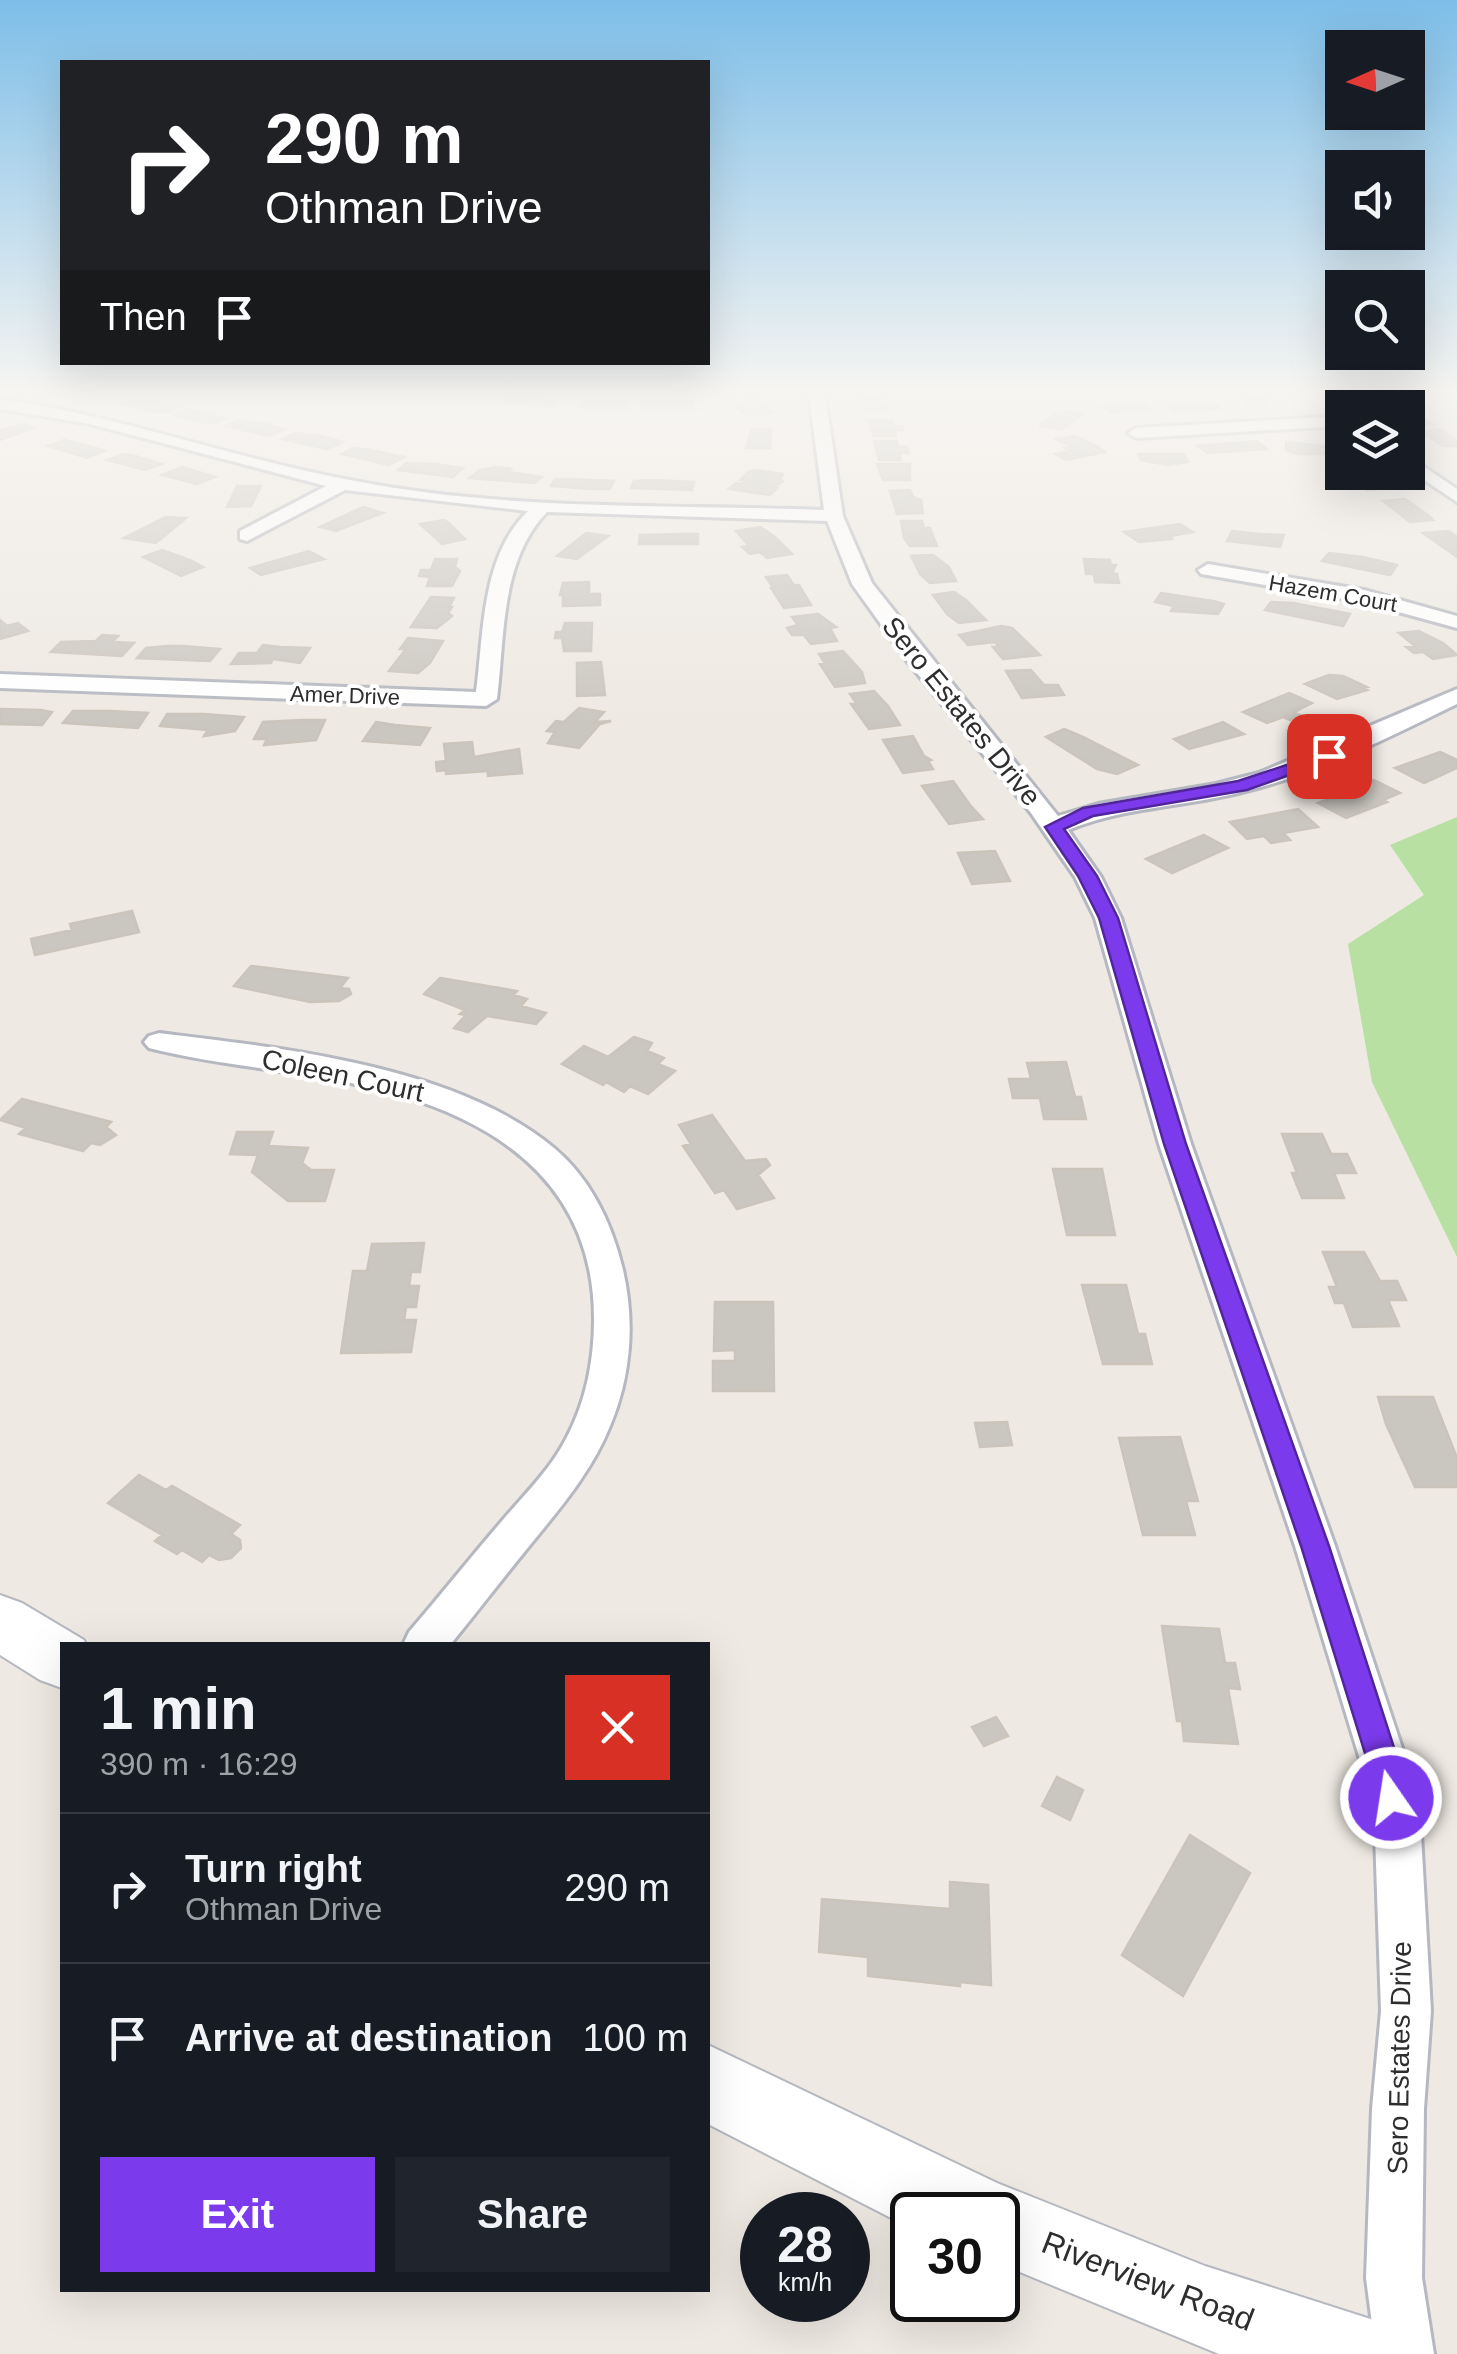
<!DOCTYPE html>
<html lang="en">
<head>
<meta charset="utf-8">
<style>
	:root { --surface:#171b24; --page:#20242c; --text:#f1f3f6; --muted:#9ea1a6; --line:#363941; --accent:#7c3aed }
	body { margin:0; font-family:Helvetica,sans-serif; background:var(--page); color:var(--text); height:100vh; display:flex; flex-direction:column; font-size:38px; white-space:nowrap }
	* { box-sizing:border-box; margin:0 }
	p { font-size:32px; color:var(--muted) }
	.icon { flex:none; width:55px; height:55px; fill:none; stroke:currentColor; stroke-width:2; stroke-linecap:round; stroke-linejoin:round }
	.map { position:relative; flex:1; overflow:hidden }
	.side { position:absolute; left:60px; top:1642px; width:650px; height:650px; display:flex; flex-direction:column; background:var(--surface); border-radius:0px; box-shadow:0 10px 40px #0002 }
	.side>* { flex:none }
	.banner { position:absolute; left:60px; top:60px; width:650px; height:305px; border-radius:0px; box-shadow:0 10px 40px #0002; background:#202124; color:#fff; overflow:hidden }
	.needle { width:65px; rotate:267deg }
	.fabs { position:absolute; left:1325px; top:30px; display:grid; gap:20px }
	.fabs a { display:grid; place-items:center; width:100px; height:100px; border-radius:0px; background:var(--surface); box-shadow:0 10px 40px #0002; font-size:50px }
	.speed { position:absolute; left:740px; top:2192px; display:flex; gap:20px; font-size:50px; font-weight:700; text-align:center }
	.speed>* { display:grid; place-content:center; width:130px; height:130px; border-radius:50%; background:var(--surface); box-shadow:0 10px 40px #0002; line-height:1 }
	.speed small { font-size:25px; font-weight:400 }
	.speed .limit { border:5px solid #111; border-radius:15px; background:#fff; color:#111 }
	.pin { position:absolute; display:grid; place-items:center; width:85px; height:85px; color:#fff; margin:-42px; border-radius:20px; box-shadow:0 5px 15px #0006 }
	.me { position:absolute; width:110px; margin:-55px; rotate:347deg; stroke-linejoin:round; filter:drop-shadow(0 0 8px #0008) }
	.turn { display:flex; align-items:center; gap:35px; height:210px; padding:0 40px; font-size:45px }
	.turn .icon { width:130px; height:130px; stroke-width:2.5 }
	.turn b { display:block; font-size:70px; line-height:85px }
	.then { display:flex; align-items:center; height:95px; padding:0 40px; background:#0003; gap:20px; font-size:38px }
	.round { display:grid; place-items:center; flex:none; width:105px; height:105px; border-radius:0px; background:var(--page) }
	.headline { display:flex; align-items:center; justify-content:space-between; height:170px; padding:0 40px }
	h1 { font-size:60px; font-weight:700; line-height:75px }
	.primary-button { display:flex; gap:20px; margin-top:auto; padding:20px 40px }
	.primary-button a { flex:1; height:115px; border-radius:0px; background:var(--accent); color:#fff; font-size:40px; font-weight:700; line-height:115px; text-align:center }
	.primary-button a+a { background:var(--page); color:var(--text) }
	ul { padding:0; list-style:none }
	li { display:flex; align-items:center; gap:30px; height:150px; padding:0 40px; border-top:2px solid var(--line) }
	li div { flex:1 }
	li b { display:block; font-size:38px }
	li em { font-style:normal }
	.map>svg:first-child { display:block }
	.green { fill:#b8e0a2 }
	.building { fill:#cac7c0; stroke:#cac4bb; stroke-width:2.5 }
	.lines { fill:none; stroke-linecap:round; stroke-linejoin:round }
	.street-casing { stroke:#b5b8c0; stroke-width:6 }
	.secondary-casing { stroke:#b5b8c0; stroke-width:4 }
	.street { fill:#fff; fill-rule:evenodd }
	.secondary { fill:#fff; fill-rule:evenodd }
	.route { fill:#7c3aed; stroke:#51269a; stroke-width:2.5 }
	.labels { text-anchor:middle; stroke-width:8; stroke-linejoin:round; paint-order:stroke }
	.far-street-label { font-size:22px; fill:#2e2e2e; stroke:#fff }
	.street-label { font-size:28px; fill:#2e2e2e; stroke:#fff }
	.near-street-label { font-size:32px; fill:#2e2e2e; stroke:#fff }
</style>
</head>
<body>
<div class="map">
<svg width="1457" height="2354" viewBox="0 0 1457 2354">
	<rect width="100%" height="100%" fill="#eee9e2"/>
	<!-- green -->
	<path class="green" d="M 1457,817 L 1457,1257 L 1372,1082 L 1348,944 L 1424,895 L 1390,845 Z"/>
	<!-- building -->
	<path class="building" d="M 508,395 L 534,396 L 560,400 L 553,407 L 502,401 Z
		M 862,395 L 883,395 L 888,410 L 866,411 Z
		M 1245,395 L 1267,395 L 1266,408 L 1248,406 Z
		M 140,398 L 161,400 L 157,402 L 178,407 L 164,413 L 123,404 Z
		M 583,399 L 616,400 L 626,401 L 624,408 L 596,409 L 579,406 Z
		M 669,399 L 692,401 L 692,408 L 642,408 L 642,401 Z
		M 755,399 L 766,406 L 773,413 L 748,416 L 734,407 L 742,406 L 736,402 Z
		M 1112,402 L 1141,402 L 1151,409 L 1110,413 L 1100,406 L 1115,405 Z
		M 1197,402 L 1213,402 L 1220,408 L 1175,412 L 1166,404 Z
		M 1408,408 L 1432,424 L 1412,426 L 1408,423 Z
		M 189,409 L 226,418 L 211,424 L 174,415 Z
		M 1067,411 L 1084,414 L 1061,430 L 1040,426 L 1053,414 Z
		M 868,420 L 892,420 L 893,426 L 902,426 L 903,430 L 895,430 L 896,436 L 874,436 Z
		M 238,421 L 263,423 L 285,429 L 269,436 L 225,426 Z
		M 23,424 L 34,428 L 0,440 L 0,430 Z
		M 752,429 L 771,429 L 770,448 L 746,448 Z
		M 1441,430 L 1457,441 L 1457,446 L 1443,446 L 1420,431 Z
		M 295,433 L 321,436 L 343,442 L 327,449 L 282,439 Z
		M 1075,436 L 1098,447 L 1105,452 L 1066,460 L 1055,454 L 1070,451 L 1065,448 L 1071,447 L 1056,439 Z
		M 64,440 L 85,445 L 105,451 L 87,458 L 48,446 Z
		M 874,441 L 897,441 L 898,447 L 907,447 L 909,453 L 899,453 L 901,460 L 879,460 Z
		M 1257,441 L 1267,449 L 1207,453 L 1198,446 Z
		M 1286,442 L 1342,448 L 1342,454 L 1298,454 L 1286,450 Z
		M 354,448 L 370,450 L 404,457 L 389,465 L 342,454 Z
		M 124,454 L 132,455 L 162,464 L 145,470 L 107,460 Z
		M 1138,454 L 1184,454 L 1188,462 L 1167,465 L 1141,460 Z
		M 406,463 L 435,464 L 463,468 L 453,477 L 398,470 Z
		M 877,464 L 910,464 L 910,480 L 883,480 Z
		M 182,467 L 195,471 L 215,477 L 197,484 L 162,475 Z
		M 496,467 L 511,469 L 508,472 L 542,477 L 534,483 L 469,478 L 480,470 Z
		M 757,470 L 783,474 L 779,481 L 784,481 L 771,488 L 777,488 L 770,495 L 729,489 L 736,483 L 742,484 L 746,481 L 740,480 L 748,472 Z
		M 1369,472 L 1389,488 L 1368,490 L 1344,480 L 1352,479 L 1343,473 Z
		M 555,479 L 572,479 L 614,481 L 610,489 L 590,489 L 551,486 Z
		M 651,480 L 694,482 L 692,490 L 631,488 L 634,481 Z
		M 237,486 L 261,486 L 251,506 L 227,507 Z
		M 910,490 L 913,497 L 921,500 L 923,513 L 897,514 L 890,491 Z
		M 1405,499 L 1429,516 L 1433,520 L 1410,522 L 1383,501 Z
		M 363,507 L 383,513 L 336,531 L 320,527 Z
		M 166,517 L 186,518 L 156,543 L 124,538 Z
		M 444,520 L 449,523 L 465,539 L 442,544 L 420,524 Z
		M 901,521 L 922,521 L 924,528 L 930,528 L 937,546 L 910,546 L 904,538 Z
		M 1180,524 L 1193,532 L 1170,536 L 1172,539 L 1139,542 L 1124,532 Z
		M 760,527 L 775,537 L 792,554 L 767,558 L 760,552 L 750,554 L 742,547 L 749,546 L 736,531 Z
		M 1232,531 L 1260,534 L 1284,535 L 1280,547 L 1227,541 Z
		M 1449,531 L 1457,537 L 1457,557 L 1423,533 Z
		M 586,533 L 608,536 L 577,559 L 557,556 Z
		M 682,534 L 698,534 L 698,544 L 639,544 L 640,535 Z
		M 162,550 L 192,561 L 203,567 L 181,576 L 143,557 Z
		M 309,551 L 324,559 L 261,575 L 250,568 Z
		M 1329,553 L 1363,557 L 1397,565 L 1390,575 L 1380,573 L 1322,561 Z
		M 933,555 L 949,567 L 956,581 L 930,583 L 920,574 L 911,556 Z
		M 435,559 L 457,559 L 455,567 L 460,571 L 452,586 L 427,586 L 430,577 L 419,576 L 421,570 L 431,570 Z
		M 1084,559 L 1110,560 L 1111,565 L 1116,565 L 1112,573 L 1117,574 L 1119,583 L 1095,582 L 1094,574 L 1086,574 Z
		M 787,575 L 793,584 L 788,585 L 799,585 L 811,605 L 784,608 L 771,588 L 779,587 L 772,586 L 766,577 Z
		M 589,582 L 589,594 L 600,594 L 600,605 L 563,606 L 563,595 L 560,595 L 563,583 Z
		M 954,592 L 966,600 L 986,620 L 959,623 L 947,614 L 933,595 Z
		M 1161,593 L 1213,601 L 1224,604 L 1218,614 L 1171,611 L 1174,606 L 1155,602 Z
		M 431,597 L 454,598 L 449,607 L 452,607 L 448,613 L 452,616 L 437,628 L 411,627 Z
		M 1271,602 L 1293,603 L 1350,614 L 1343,626 L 1265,610 Z
		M 818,614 L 836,627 L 830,628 L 837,641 L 811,644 L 804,635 L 792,635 L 787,628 L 798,625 L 792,617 Z
		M 0,620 L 7,626 L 18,623 L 28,631 L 0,639 Z
		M 565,623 L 592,623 L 591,651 L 564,651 L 562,638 L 555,638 L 556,632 L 562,632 Z
		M 1001,626 L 1012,628 L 1040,655 L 1003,659 L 993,647 L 999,647 L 995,642 L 968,645 L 959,635 Z
		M 1419,631 L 1443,643 L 1457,655 L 1433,659 L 1423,652 L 1414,653 L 1406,647 L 1415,646 L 1399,633 Z
		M 102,635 L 118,636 L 112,642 L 134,643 L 122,656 L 51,652 L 61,642 L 96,641 Z
		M 408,638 L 443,641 L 430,663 L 418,673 L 389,671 L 406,649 L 400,649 Z
		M 263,645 L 280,647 L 310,648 L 300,663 L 273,659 L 271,663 L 231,664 L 239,653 L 257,653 Z
		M 168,646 L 183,646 L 220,649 L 210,661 L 137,658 L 146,648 Z
		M 843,651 L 862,672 L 865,683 L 835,687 L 820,664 L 825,663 L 819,654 Z
		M 601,662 L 605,695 L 577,696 L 577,663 Z
		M 1031,670 L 1044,685 L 1058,685 L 1064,695 L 1022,698 L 1006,671 Z
		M 1329,675 L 1343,676 L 1367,687 L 1362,688 L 1367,690 L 1337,699 L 1305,684 Z
		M 874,691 L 888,706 L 900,725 L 869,729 L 851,704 L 857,704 L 850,694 Z
		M 1289,693 L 1312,703 L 1300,709 L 1294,713 L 1300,715 L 1290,720 L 1283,717 L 1267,723 L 1243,712 Z
		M 579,708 L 604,712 L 595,722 L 611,721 L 600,724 L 579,748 L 548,743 L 555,732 L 547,731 L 556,721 L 564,722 Z
		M 0,709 L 41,710 L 52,712 L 42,725 L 0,724 Z
		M 73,711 L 109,711 L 148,713 L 138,728 L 63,723 Z
		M 167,714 L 204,714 L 244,717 L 235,731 L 204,736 L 208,730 L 160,726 Z
		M 302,720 L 325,720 L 316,740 L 264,745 L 267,739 L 254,739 L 263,722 Z
		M 376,722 L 395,725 L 430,728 L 420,745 L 363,741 Z
		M 1223,722 L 1244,734 L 1189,749 L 1174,739 Z
		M 1064,729 L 1083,737 L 1138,765 L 1117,774 L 1097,769 L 1046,737 Z
		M 913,736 L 924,756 L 931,760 L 928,761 L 933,769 L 903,773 L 883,740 Z
		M 472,742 L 474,757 L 519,749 L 522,773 L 488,776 L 488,771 L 446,774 L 446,770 L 437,771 L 436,762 L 446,761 L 444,744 Z
		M 1440,752 L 1457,760 L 1457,768 L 1424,783 L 1395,768 Z
		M 1374,780 L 1400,793 L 1383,800 L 1387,802 L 1346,818 L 1318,803 L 1337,796 L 1332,793 Z
		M 953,781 L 970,805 L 983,819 L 949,824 L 922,786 Z
		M 1298,809 L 1318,827 L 1283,833 L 1290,840 L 1271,843 L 1264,836 L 1247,839 L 1230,822 Z
		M 1204,835 L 1228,848 L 1172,873 L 1146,859 Z
		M 995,851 L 1010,881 L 972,884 L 958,853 Z
		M 132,911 L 139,932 L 35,955 L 31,939 L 72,930 L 70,924 Z
		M 251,966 L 348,978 L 340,988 L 349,989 L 351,994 L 339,1001 L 310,1002 L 234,986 Z
		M 440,978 L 517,991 L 513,995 L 527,999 L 521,1006 L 546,1013 L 536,1024 L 487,1016 L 468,1032 L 454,1028 L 466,1015 L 460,1014 L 465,1010 L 424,994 Z
		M 634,1037 L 652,1043 L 647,1051 L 664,1058 L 658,1064 L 675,1071 L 648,1094 L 630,1086 L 624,1092 L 606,1082 L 603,1085 L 562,1064 L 584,1046 L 608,1057 Z
		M 1066,1062 L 1075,1097 L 1081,1097 L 1086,1119 L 1044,1119 L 1040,1098 L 1013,1098 L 1009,1079 L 1031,1079 L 1027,1063 Z
		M 22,1099 L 111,1122 L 106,1127 L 116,1135 L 100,1145 L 91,1143 L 83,1151 L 19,1134 L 26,1128 L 0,1120 Z
		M 712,1115 L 745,1161 L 766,1159 L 770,1165 L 758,1175 L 774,1198 L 737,1209 L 724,1190 L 715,1193 L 683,1146 L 691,1144 L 679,1125 Z
		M 237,1132 L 273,1132 L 268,1146 L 308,1148 L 302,1163 L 311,1170 L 334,1170 L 325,1201 L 288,1201 L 252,1172 L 258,1155 L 230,1154 Z
		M 1282,1134 L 1322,1134 L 1331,1154 L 1347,1154 L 1356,1173 L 1334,1173 L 1344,1198 L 1302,1198 L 1292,1173 L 1297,1173 Z
		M 1053,1169 L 1102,1169 L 1115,1235 L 1067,1235 Z
		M 424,1243 L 420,1272 L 411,1272 L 409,1286 L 419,1286 L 416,1307 L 406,1307 L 404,1320 L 416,1320 L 411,1352 L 341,1353 L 353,1271 L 367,1271 L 372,1244 Z
		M 1323,1252 L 1364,1252 L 1380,1281 L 1397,1281 L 1406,1300 L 1388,1300 L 1399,1326 L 1353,1327 L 1344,1303 L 1335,1303 L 1329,1287 L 1337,1287 Z
		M 1082,1285 L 1126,1285 L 1138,1334 L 1145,1334 L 1152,1364 L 1103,1364 Z
		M 715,1302 L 773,1302 L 774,1391 L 713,1391 L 713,1361 L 735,1361 L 735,1350 L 714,1351 Z
		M 1378,1397 L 1433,1397 L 1457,1458 L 1457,1487 L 1415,1487 L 1386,1424 Z
		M 1007,1422 L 1012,1445 L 980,1447 L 975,1423 Z
		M 1180,1437 L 1198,1501 L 1186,1501 L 1195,1535 L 1143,1535 L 1119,1438 Z
		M 139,1475 L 166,1490 L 172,1486 L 240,1525 L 231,1534 L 240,1540 L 241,1548 L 231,1558 L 219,1560 L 209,1555 L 202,1562 L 182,1550 L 177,1554 L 155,1541 L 162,1535 L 108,1503 Z
		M 1162,1626 L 1219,1629 L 1225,1663 L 1235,1663 L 1240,1689 L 1228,1688 L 1238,1744 L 1184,1741 L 1182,1721 L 1177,1721 Z
		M 996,1717 L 1008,1736 L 984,1746 L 972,1727 Z
		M 1057,1777 L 1083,1790 L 1070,1820 L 1042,1806 Z
		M 1190,1835 L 1250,1873 L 1183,1996 L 1122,1955 Z
		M 950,1882 L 988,1885 L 991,1985 L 960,1982 L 960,1986 L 868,1976 L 868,1957 L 819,1952 L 822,1899 L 950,1909 Z"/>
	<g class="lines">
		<defs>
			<path id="street" d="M 809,395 L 825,395 L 843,516 L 872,583 L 1058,816 L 1098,804 L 1216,784 L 1259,773 L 1457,689 L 1457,704 C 1387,738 1317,774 1242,792 C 1184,807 1123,807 1068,830 L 1101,877 L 1121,918 L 1191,1144 L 1335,1546 L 1407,1763 L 1421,1834 L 1431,2011 L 1424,2109 L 1422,2278 L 1434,2354 L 1376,2354 L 1366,2278 L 1372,2109 L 1381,2011 L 1375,1834 L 1361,1763 L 1295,1546 L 1159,1144 L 1095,918 L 1075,877 L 1031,813 L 908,662 L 852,584 L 827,521 L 547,512 C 500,561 505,635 497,699 L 486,706 L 0,688 L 0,674 L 476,692 C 484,632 481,556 528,511 L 345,490 L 247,541 L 240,539 L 240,531 L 326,486 L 90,424 L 0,409 L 0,399 C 121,416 235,459 355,481 C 508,511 668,504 824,510 Z
				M 1342,416 L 1342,426 L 1136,438 L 1128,433 L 1136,428 Z
				M 1408,456 L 1457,489 L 1457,502 L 1408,469 Z
				M 1208,564 L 1364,590 L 1457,616 L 1457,628 L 1362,602 L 1201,574 L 1198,570 Z
				M 159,1033 C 282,1048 456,1066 554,1148 C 591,1179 612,1224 623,1270 C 635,1322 631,1377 610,1426 C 592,1471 561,1507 530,1545 C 503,1578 477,1612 450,1645 L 403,1645 L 409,1632 C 441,1595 470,1558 502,1521 C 525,1494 551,1469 567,1437 C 586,1401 594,1360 594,1319 C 594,1196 514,1130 403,1096 C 320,1071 232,1069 149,1048 L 144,1042 L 149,1036 Z"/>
			<path id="secondary" d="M 0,1595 L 22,1603 L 84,1640 L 86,1645 L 62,1645 L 62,1688 L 40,1680 L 0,1655 Z
				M 708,2045 L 997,2183 L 1205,2266 L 1386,2324 L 1398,2354 L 1219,2354 L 998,2263 L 998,2215 L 912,2215 L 912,2228 L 899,2222 L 708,2124 Z"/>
		</defs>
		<!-- street casing -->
		<use href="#street" class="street-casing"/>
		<!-- secondary casing -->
		<use href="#secondary" class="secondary-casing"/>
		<!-- street -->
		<use href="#street" class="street"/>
		<!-- secondary -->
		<use href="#secondary" class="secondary"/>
	</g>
	<!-- sky -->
	<linearGradient id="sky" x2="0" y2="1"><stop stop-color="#7dbee8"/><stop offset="0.54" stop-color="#f7f5f2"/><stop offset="1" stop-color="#f7f5f2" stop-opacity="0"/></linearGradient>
	<rect width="1457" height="725" fill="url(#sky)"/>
	<!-- route -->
	<path class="route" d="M 1329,751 L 1335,752 L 1335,759 L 1247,790 L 1093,816 L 1064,829 L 1097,876 L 1118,918 L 1186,1144 L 1329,1546 L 1399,1763 L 1407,1798 L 1402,1809 L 1391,1814 L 1379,1809 L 1368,1763 L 1301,1546 L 1164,1144 L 1099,918 L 1078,876 L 1045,827 L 1083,808 L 1238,781 Z"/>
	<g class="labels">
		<!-- far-street labels -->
		<g class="far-street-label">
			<text transform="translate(1333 593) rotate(10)" y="8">Hazem Court</text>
			<text transform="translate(345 695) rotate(2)" y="8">Amer Drive</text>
		</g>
		<!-- street labels -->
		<g class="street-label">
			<text transform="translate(962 711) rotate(51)" y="10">Sero Estates Drive</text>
			<text transform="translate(343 1075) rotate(12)" y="10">Coleen Court</text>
			<text transform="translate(1399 2058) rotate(-89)" y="10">Sero Estates Drive</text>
		</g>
		<!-- near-street labels -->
		<g class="near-street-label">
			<text transform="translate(1148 2281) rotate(21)" y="11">Riverview Road</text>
		</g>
	</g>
</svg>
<div class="fabs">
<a><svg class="needle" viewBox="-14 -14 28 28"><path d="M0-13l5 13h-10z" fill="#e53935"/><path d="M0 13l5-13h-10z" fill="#9ea1a6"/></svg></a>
<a><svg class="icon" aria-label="sound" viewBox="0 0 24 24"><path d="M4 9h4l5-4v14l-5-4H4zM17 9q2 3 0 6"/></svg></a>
<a><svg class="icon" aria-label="search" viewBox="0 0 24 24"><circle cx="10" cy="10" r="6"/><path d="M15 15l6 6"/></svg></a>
<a><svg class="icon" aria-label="layers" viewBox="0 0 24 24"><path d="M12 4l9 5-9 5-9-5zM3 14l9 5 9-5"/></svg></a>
</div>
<div class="speed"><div>28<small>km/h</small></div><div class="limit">30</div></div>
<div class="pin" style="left:1329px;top:756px;background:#d93025"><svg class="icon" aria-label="arrive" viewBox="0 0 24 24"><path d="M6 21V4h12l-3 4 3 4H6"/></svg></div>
<svg class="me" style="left:1391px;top:1798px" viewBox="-20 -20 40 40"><circle r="17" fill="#7c3aed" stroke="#fff" stroke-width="3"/><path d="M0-11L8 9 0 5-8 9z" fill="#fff"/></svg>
<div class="banner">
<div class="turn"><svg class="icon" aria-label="right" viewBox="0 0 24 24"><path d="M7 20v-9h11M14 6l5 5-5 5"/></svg><div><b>290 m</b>Othman Drive</div></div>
<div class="then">Then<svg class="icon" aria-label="arrive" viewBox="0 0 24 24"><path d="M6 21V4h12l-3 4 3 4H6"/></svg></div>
</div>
<section class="side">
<div class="headline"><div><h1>1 min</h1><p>390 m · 16:29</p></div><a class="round" style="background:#d93025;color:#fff"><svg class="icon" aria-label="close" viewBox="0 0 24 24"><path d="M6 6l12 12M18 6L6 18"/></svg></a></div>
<ul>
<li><svg class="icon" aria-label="right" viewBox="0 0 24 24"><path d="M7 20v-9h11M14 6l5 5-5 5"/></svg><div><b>Turn right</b><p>Othman Drive</p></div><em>290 m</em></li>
<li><svg class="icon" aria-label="arrive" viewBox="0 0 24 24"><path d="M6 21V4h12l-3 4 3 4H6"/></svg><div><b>Arrive at destination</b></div><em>100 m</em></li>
</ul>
<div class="primary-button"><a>Exit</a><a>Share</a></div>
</section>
</div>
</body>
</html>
